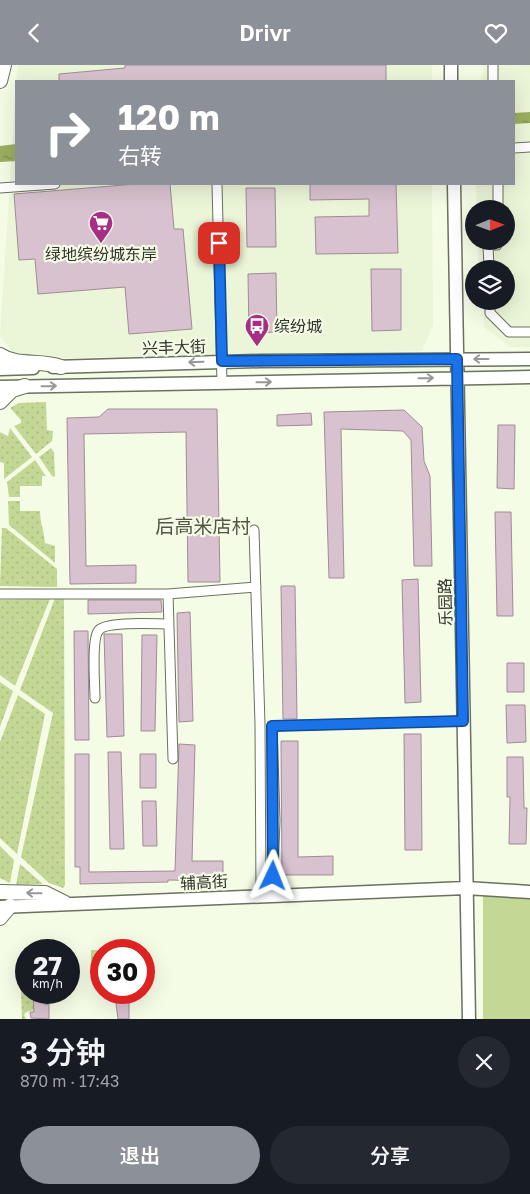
<!DOCTYPE html>
<html lang="zh">
<head>
<meta charset="utf-8">
<style>
	:root { --surface:#171b24; --page:#242831; --text:#f1f3f6; --muted:#9ea1a6; --accent:#8c9099 }
	body { margin:0; font-family:"Golos Text","Noto Sans SC",sans-serif; background:var(--page); color:var(--text); height:100vh; display:flex; flex-direction:column; font-size:19px; white-space:nowrap }
	* { box-sizing:border-box; margin:0 }
	p { font-size:16px; color:var(--muted) }
	.icon { flex:none; width:28px; height:28px; fill:none; stroke:currentColor; stroke-width:2; stroke-linecap:round; stroke-linejoin:round }
	.map { position:relative; height:954px; overflow:hidden }
	.details { display:flex; flex-direction:column; background:var(--surface); flex:1 }
	.details>* { flex:none }
	.hud { position:absolute; left:15px; top:15px; width:500px; height:105px; border-radius:0px; box-shadow:0 5px 20px #0002; background:#8c9099; color:#fff; overflow:hidden }
	.needle { width:32px; rotate:89deg }
	.buttons { position:absolute; left:465px; top:135px; display:grid; gap:10px }
	.buttons a { display:grid; place-items:center; width:50px; height:50px; border-radius:50%; background:var(--surface); box-shadow:0 5px 20px #0002; font-size:25px }
	.speed { position:absolute; left:15px; top:874px; display:flex; gap:10px; font-size:25px; font-weight:700; text-align:center }
	.speed>* { display:grid; place-content:center; width:65px; height:65px; border-radius:50%; background:var(--surface); box-shadow:0 5px 20px #0002; line-height:1 }
	.speed small { font-size:12px; font-weight:400 }
	.speed .limit { border:8px solid #d22; background:#fff; color:#111 }
	.pin { position:absolute; display:grid; place-items:center; width:42px; height:42px; color:#fff; margin:-21px; border-radius:10px; box-shadow:0 2px 8px #0006 }
	.me { position:absolute; width:55px; margin:-28px; rotate:2deg; stroke-linejoin:round; filter:drop-shadow(0 0 4px #0008) }
	.turn { display:flex; align-items:center; gap:18px; height:105px; padding:0 20px; font-size:22px }
	.turn .icon { width:65px; height:65px; stroke-width:2.5 }
	.turn b { display:block; font-size:35px; line-height:42px }
	.round { display:grid; place-items:center; flex:none; width:52px; height:52px; border-radius:26px; background:var(--page) }
	.head { display:flex; align-items:center; justify-content:space-between; height:85px; padding:0 20px }
	h1 { font-size:30px; font-weight:600; line-height:38px }
	.button { display:flex; gap:10px; margin-top:auto; padding:10px 20px }
	.button a { flex:1; height:58px; border-radius:30px; background:var(--accent); color:#fff; font-size:20px; font-weight:600; line-height:58px; text-align:center }
	.button a+a { background:var(--page); color:var(--text) }
	header { display:flex; justify-content:space-between; align-items:center; height:65px; padding:0 20px; background:var(--accent); color:#fff; font-size:22px; font-weight:600 }
	.map>svg:first-child { display:block }
	.built { fill:#ebf5d7 }
	.grass { fill:url(#grass-dots) }
	.park { fill:#c4d895 }
	.water { fill:url(#water-ripples) }
	.building { fill:#d8c2cf; stroke:#a08b97 }
	.lines { fill:none; stroke-linecap:round; stroke-linejoin:round }
	.street-casing { stroke:#6b715e; stroke-width:11 }
	.secondary-casing { stroke:#6b715e; stroke-width:15 }
	.primary-casing { stroke:#6b715e; stroke-width:16 }
	.street { stroke:#fff; stroke-width:9 }
	.secondary { stroke:#fff; stroke-width:12 }
	.primary { stroke:#fff; stroke-width:14 }
	.oneway { stroke:#989995 }
	.route-casing { stroke:#114b97; stroke-width:12 }
	.route { stroke:#1a73e8; stroke-width:9 }
	.labels { text-anchor:middle; stroke-width:4.5; stroke-linejoin:round; paint-order:stroke }
	.poi-label { font-size:16px; fill:#30332b; stroke:#f5fce6 }
	.street-label { font-size:16px; fill:#30332b; stroke:#f5fce6 }
	.quarter-label { font-size:19px; fill:#515744; stroke:#f5fce6 }
</style>
</head>
<body>
<header><svg class="icon" aria-label="back" viewBox="0 0 24 24"><path d="M15 5l-7 7 7 7"/></svg>Drivr<svg class="icon" aria-label="heart" viewBox="0 0 24 24"><path d="M12 20l-8-8c-3-5 5-10 8-4 3-6 11-1 8 4z"/></svg></header>
<div class="map">
<svg width="530" height="954" viewBox="0 0 530 954">
	<defs>
		<pattern id="grass-dots" width="8" height="8" patternUnits="userSpaceOnUse" patternTransform="scale(1.25)"><rect width="8" height="8" fill="#c4d895"/><path d="M2 2h.1M6 6h.1" fill="none" stroke="#a9ba81" stroke-width="1.8" stroke-linecap="round"/></pattern>
		<pattern id="water-ripples" width="26" height="14" patternUnits="userSpaceOnUse" patternTransform="scale(1.25)"><rect width="26" height="14" fill="#9aaf60"/><path d="M2 4q2-2 4 0t4 0M15 11q2-2 4 0t4 0" fill="none" stroke="#7e8f4f"/></pattern>
	</defs>
	<rect width="100%" height="100%" fill="#f5fce6"/>
	<!-- built -->
	<path class="built" d="M 18,0 L 432,0 L 432,16 L 16,16 Z
		M 483,0 L 530,0 L 530,282 L 510,282 L 484,262 L 483,236 L 506,236 L 506,204 L 479,204 L 477,176 L 506,176 L 506,144 L 477,144 L 476,119 L 514,119 L 514,16 L 480,16 L 484,5 Z
		M 16,20 L 16,119 L 432,119 L 433,260 L 422,286 L 18,294 L 0,271 Z"/>
	<!-- grass -->
	<path class="grass" d="M 46,337 L 47,365 L 53,366 L 52,376 L 36,389 L 14,361 L 21,358 L 21,355 L 10,343 L 19,338 Z
		M 10,363 L 32,392 L 4,414 L 4,398 L 0,397 L 0,367 L 8,371 Z
		M 51,383 L 54,387 L 55,412 L 52,411 L 39,392 Z
		M 35,395 L 46,411 L 42,411 L 42,421 L 20,421 L 20,432 L 9,432 L 7,417 Z
		M 8,436 L 20,436 L 20,446 L 40,446 C 40,457 44,466 45,478 L 55,481 L 55,498 L 9,460 Z
		M 2,463 L 6,463 L 57,504 L 57,522 L 0,521 Z
		M 55,533 L 64,533 L 65,820 L 63,823 L 49,818 L 21,792 L 53,648 L 20,625 Z
		M 50,534 L 15,621 L 0,610 L 0,535 Z
		M 0,617 L 13,626 L 0,662 Z
		M 18,630 L 45,649 L 17,789 L 0,773 L 0,677 Z
		M 0,781 L 14,795 L 10,818 L 0,813 Z
		M 20,799 L 43,819 L 16,820 Z
		M 91,885 L 101,885 L 101,907 L 91,907 Z
		M 26,888 L 26,928 L 33,928 L 34,945 L 26,947 L 24,950 L 26,954 L 22,954 L 20,895 Z"/>
	<!-- park -->
	<path class="park" d="M 483,824 L 530,827 L 530,954 L 483,954 Z"/>
	<!-- water -->
	<path class="water" d="M 530,47 L 530,58 L 514,59 L 514,48 Z
		M 16,79 L 16,96 L 0,97 L 0,81 Z"/>
	<!-- building -->
	<path class="building" d="M 125,0 L 386,0 L 386,16 L 59,16 L 59,9 L 125,3 Z
		M 136,119 L 170,119 L 174,164 L 183,164 L 192,264 L 129,269 L 125,222 L 38,229 L 35,194 L 19,195 L 14,129 Z
		M 310,119 L 396,119 L 398,188 L 316,189 L 315,152 L 369,151 L 369,134 L 310,135 Z
		M 246,123 L 275,123 L 276,182 L 247,182 Z
		M 371,204 L 401,204 L 401,265 L 372,266 Z
		M 276,208 L 277,267 L 249,268 L 248,209 Z
		M 108,344 L 217,344 L 220,517 L 188,517 L 186,367 L 84,369 L 86,501 L 136,500 L 136,518 L 70,519 L 67,353 L 99,352 Z
		M 404,345 L 422,362 L 424,396 L 430,411 L 432,501 L 414,501 L 411,375 L 403,366 L 341,364 L 344,513 L 329,513 L 324,347 Z
		M 311,348 L 312,360 L 277,361 L 277,350 Z
		M 498,360 L 515,360 L 514,424 L 497,423 Z
		M 495,447 L 511,447 L 513,551 L 497,551 Z
		M 418,514 L 421,637 L 405,638 L 402,515 Z
		M 281,521 L 295,521 L 297,654 L 283,654 Z
		M 88,535 L 161,535 L 162,547 L 88,549 Z
		M 190,547 L 193,656 L 179,657 L 177,548 Z
		M 74,566 L 88,566 L 89,675 L 75,675 Z
		M 104,569 L 122,569 L 124,671 L 107,672 Z
		M 142,570 L 157,570 L 155,666 L 141,666 Z
		M 507,598 L 524,598 L 524,627 L 507,627 Z
		M 506,640 L 525,640 L 526,677 L 507,678 Z
		M 404,669 L 421,669 L 422,785 L 405,785 Z
		M 281,676 L 298,676 L 298,792 L 333,791 L 333,810 L 282,810 Z
		M 179,679 L 195,680 L 192,796 L 223,796 L 223,816 L 168,815 L 168,817 L 80,819 L 80,802 L 75,802 L 75,689 L 89,689 L 89,807 L 175,806 Z
		M 108,687 L 121,687 L 124,784 L 110,784 Z
		M 140,689 L 156,689 L 156,723 L 140,723 Z
		M 507,692 L 523,692 L 524,743 L 527,743 L 526,779 L 509,779 L 510,732 L 507,732 Z
		M 142,736 L 156,736 L 157,781 L 143,781 Z
		M 33,928 L 45,928 L 45,940 L 49,939 L 49,954 L 31,953 L 30,947 L 34,947 Z
		M 115,930 L 129,930 L 129,954 L 118,954 Z"/>
	<g class="lines">
		<defs>
			<path id="street" d="M 493,16 L 493,0
				M 514,83 L 530,82
				M 217,119 L 222,318
				M 0,123 L 55,119
				M 498,144 L 498,119
				M 489,204 L 488,180 L 497,180 L 497,176
				M 490,236 L 490,248 L 509,267 L 530,267
				M 254,465 L 260,659 L 261,830
				M 0,529 L 168,529 L 173,694
				M 168,529 L 256,522
				M 95,633 C 95,620 91,573 99,565 C 107,556 155,559 168,559
				M 272,830 L 275,756 L 272,661 L 463,656"/>
			<path id="secondary" d="M 451,0 L 451,16
				M 454,119 L 469,954
				M 53,302 L 260,296 L 530,294
				M 0,304 L 33,303
				M 0,322 L 530,312
				M 0,842 L 466,823 L 530,827"/>
			<path id="primary" d="M 0,16 L 4,0
				M 0,290 C 18,302 41,294 61,302
				M 0,337 L 12,325 L 25,321
				M 0,827 L 45,828 L 65,838
				M 0,853 L 10,841"/>
		</defs>
		<!-- street casing -->
		<use href="#street" class="street-casing"/>
		<!-- secondary casing -->
		<use href="#secondary" class="secondary-casing"/>
		<!-- primary casing -->
		<use href="#primary" class="primary-casing"/>
		<!-- street -->
		<use href="#street" class="street"/>
		<!-- secondary -->
		<use href="#secondary" class="secondary"/>
		<!-- primary -->
		<use href="#primary" class="primary"/>
	</g>
	<!-- one-way arrows -->
	<defs><path id="oneway-shaft" d="M-6 0H5M1.5-3L5.5 0L1.5 3" fill="none" stroke-width="1.6" stroke-linecap="round" stroke-linejoin="round" transform="scale(1.25)"/></defs>
	<g class="oneway">
		<use href="#oneway-shaft" transform="translate(481 294) rotate(180)"/>
		<use href="#oneway-shaft" transform="translate(196 297) rotate(178)"/>
		<use href="#oneway-shaft" transform="translate(426 313) rotate(-1)"/>
		<use href="#oneway-shaft" transform="translate(264 317) rotate(-1)"/>
		<use href="#oneway-shaft" transform="translate(49 321) rotate(-1)"/>
		<use href="#oneway-shaft" transform="translate(34 828) rotate(-179)"/>
	</g>
	<g class="lines">
		<defs>
			<path id="route" d="M 219,178 L 222,296 L 457,294 L 463,656 L 272,661 L 273,811"/>
		</defs>
		<!-- route casing -->
		<use href="#route" class="route-casing"/>
		<!-- route -->
		<use href="#route" class="route"/>
	</g>
	<!-- icons -->
	<defs>
		<symbol id="supermarket-pin" viewBox="-11 -11 22 30"><path d="M0 17L-7.5 6A9.5 9.5 0 1 1 7.5 6Z" fill="#a72e84" stroke="#f5fce6"/><path d="M-6-5.5h2.5l.6 2H6L4.5 2H-2.5L-4.4-4H-6ZM-1.5 3.2a1.3 1.3 0 1 0 .1 0ZM3 3.2a1.3 1.3 0 1 0 .1 0Z" fill="#fff"/></symbol>
		<symbol id="bus-pin" viewBox="-11 -11 22 30"><path d="M0 17L-7.5 6A9.5 9.5 0 1 1 7.5 6Z" fill="#a72e84" stroke="#f5fce6"/><path d="M-5-6H5V4H4V6H2V4H-2V6H-4V4H-5ZM-3.5-4V0h7V-4ZM-3.5 1.2v1.5H-2V1.2ZM2 1.2v1.5H3.5V1.2Z" fill="#fff"/></symbol>
	</defs>
	<g fill-rule="evenodd">
		<use href="#supermarket-pin" x="87" y="144" width="28" height="38"/>
		<use href="#bus-pin" x="243" y="247" width="28" height="38"/>
	</g>
	<g class="labels">
		<!-- poi labels -->
		<g class="poi-label">
			<text x="101" y="195">绿地缤纷城东岸</text>
			<text x="274" y="267" text-anchor="start">缤纷城</text>
		</g>
		<!-- street labels -->
		<g class="street-label">
			<text transform="translate(174 282) rotate(-2)" y="6">兴丰大街</text>
			<text transform="translate(445 537) rotate(-91)" y="6">乐园路</text>
			<text transform="translate(204 817) rotate(-3)" y="6">辅高街</text>
		</g>
		<!-- quarter labels -->
		<g class="quarter-label">
			<text x="203" y="468">后高米店村</text>
		</g>
	</g>
</svg>
<div class="buttons">
<a><svg class="needle" viewBox="-14 -14 28 28"><path d="M0-13l5 13h-10z" fill="#e53935"/><path d="M0 13l5-13h-10z" fill="#9ea1a6"/></svg></a>
<a><svg class="icon" aria-label="layers" viewBox="0 0 24 24"><path d="M12 4l9 5-9 5-9-5zM3 14l9 5 9-5"/></svg></a>
</div>
<div class="speed"><div>27<small>km/h</small></div><div class="limit">30</div></div>
<div class="pin" style="left:219px;top:178px;background:#d93025"><svg class="icon" aria-label="arrive" viewBox="0 0 24 24"><path d="M6 21V4h12l-3 4 3 4H6"/></svg></div>
<svg class="me" style="left:273px;top:811px" viewBox="-20 -20 40 40"><path d="M0-17L14 15 0 8-14 15z" fill="#1a73e8" stroke="#fff" stroke-width="4"/></svg>
<div class="hud">
<div class="turn"><svg class="icon" aria-label="right" viewBox="0 0 24 24"><path d="M7 20v-9h11M14 6l5 5-5 5"/></svg><div><b>120 m</b>右转</div></div>
</div>
</div>
<section class="details">
<div class="head"><div><h1>3 分钟</h1><p>870 m · 17:43</p></div><a class="round"><svg class="icon" aria-label="close" viewBox="0 0 24 24"><path d="M6 6l12 12M18 6L6 18"/></svg></a></div>
<div class="button"><a>退出</a><a>分享</a></div>
</section>
</body>
</html>
